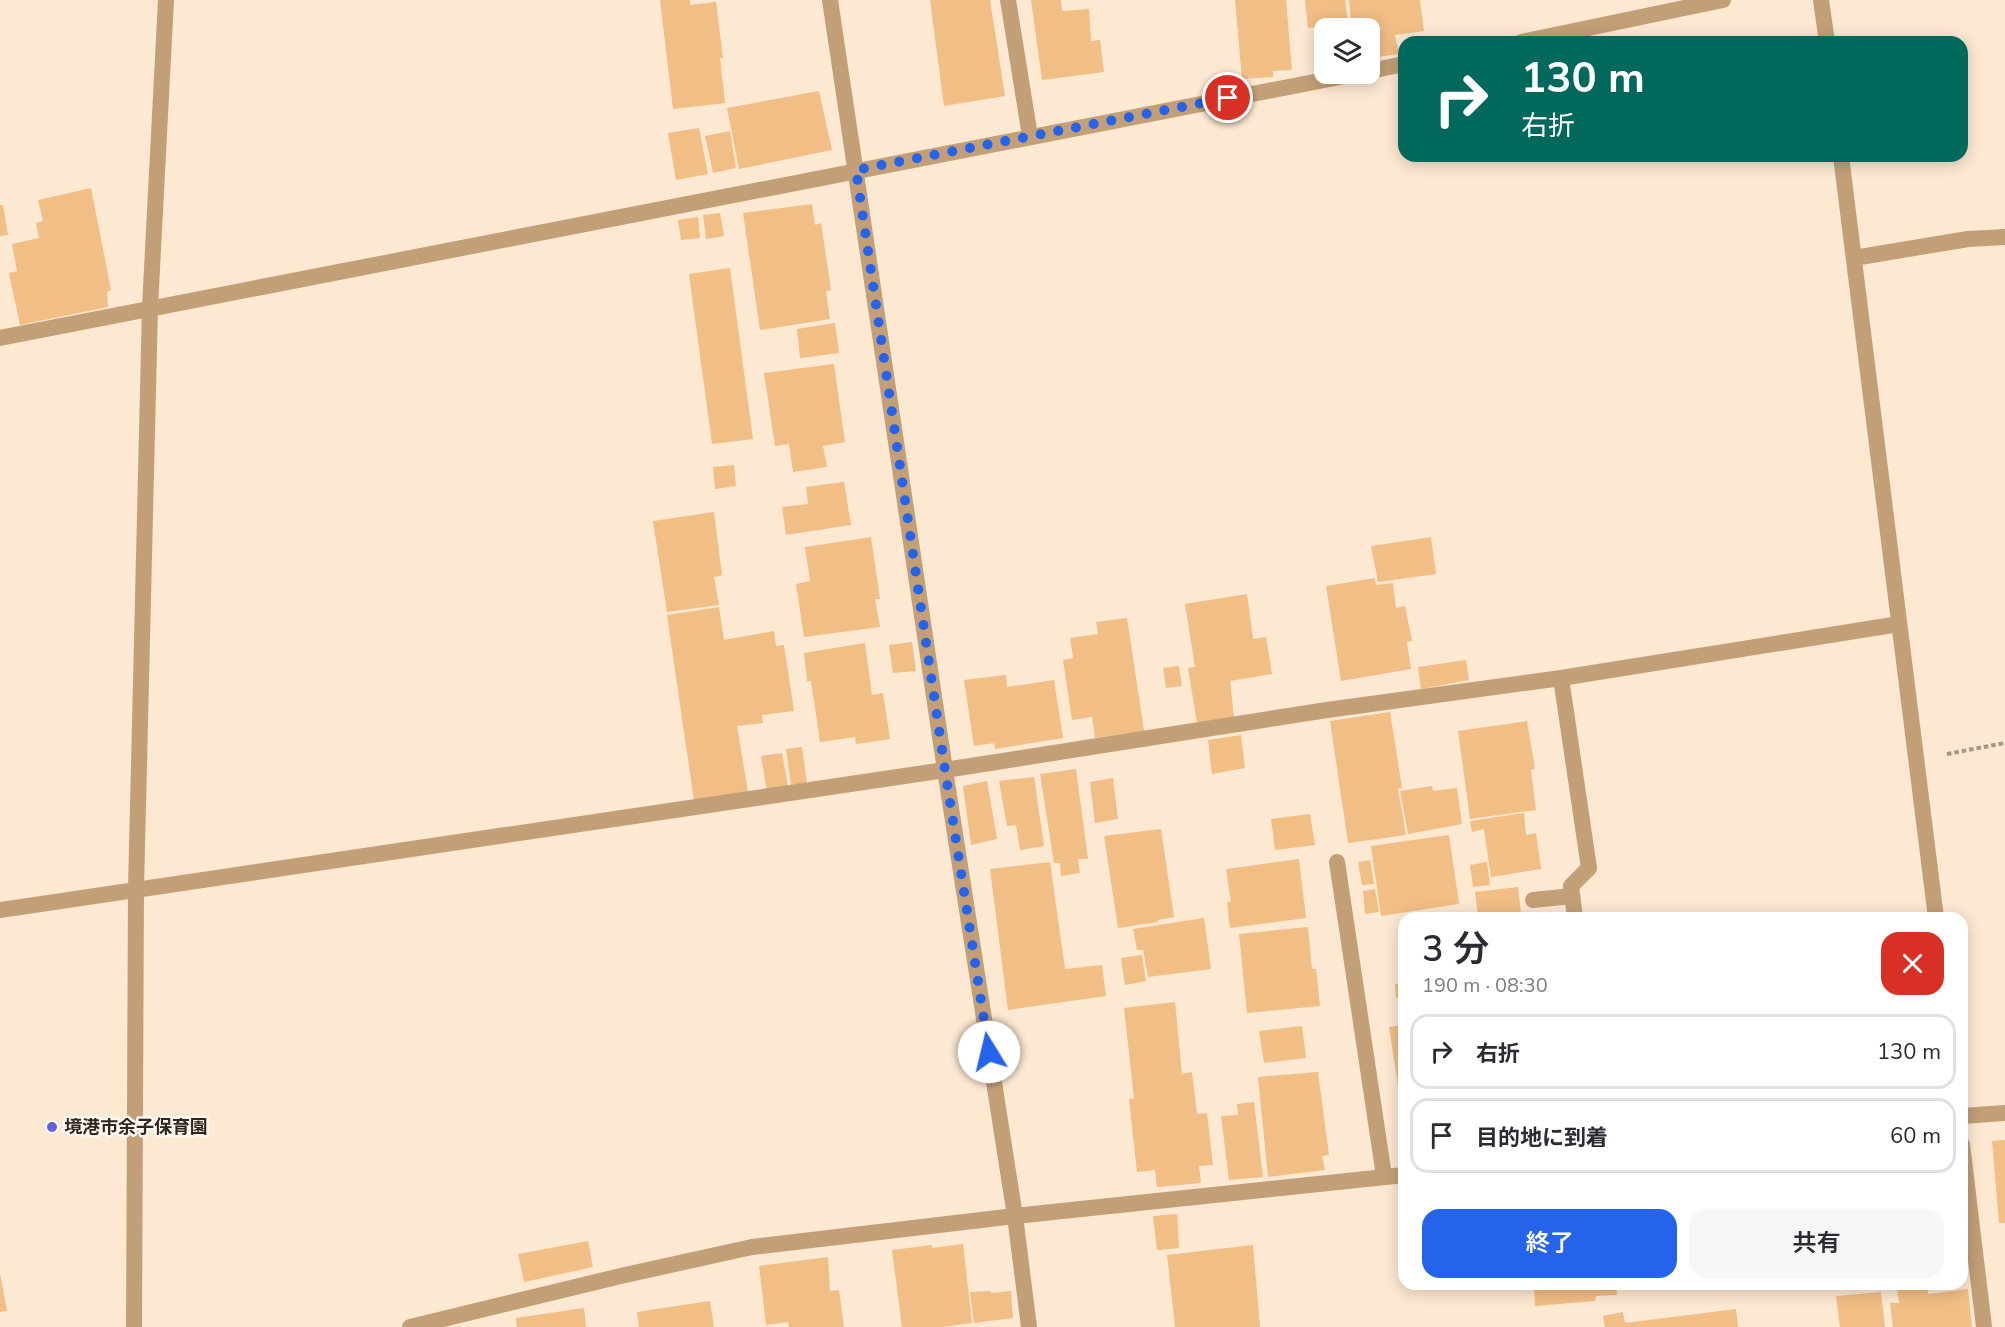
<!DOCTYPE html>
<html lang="ja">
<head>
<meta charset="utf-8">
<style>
	:root { --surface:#fff; --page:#f7f7f7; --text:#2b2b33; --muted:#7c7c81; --line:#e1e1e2; --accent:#2563eb }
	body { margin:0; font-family:"Nunito Sans","Noto Sans JP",sans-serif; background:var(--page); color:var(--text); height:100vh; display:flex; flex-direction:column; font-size:22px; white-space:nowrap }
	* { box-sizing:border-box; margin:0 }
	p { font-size:20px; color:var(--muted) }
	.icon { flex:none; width:33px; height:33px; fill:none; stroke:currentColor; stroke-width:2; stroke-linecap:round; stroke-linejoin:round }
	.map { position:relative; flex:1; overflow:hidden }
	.sheet { position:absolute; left:1398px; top:912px; width:570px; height:378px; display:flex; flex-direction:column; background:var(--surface); border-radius:18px; box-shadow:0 3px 15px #0003 }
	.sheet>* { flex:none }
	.guide { position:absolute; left:1398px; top:36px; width:570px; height:126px; border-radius:18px; box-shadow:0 3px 15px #0003; background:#00695c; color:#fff; overflow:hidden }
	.tools { position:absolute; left:1314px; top:18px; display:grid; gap:12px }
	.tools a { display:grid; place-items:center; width:66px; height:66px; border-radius:12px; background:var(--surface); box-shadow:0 3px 15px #0003; font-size:30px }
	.pin { position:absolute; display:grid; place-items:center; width:51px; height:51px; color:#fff; margin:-26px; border:3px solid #fff; border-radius:50%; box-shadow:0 2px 6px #0007 }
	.me { position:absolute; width:66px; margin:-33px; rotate:351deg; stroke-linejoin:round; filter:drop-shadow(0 0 4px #0008) }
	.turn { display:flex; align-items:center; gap:21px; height:126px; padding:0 24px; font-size:27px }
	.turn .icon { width:78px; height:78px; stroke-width:2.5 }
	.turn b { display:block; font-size:42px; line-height:51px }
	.round { display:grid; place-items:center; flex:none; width:63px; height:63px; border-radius:18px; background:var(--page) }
	.summary { display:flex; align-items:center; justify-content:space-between; height:102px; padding:0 24px }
	h1 { font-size:36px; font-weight:600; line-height:45px }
	.cta { display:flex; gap:12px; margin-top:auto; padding:12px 24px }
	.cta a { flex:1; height:69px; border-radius:18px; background:var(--accent); color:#fff; font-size:24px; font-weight:600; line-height:69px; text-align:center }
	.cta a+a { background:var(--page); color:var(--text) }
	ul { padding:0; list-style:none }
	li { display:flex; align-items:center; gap:18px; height:75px; margin:0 12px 9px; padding:0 12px; border:3px solid var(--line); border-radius:18px }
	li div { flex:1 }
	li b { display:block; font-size:22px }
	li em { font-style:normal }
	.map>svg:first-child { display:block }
	.building { fill:#f1be86 }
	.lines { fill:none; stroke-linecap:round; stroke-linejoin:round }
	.path { stroke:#a69584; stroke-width:4; stroke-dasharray:4.5 3; stroke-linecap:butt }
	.service { stroke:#c39f77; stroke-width:16 }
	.minor { stroke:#c39f77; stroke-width:16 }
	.route { stroke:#2563eb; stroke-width:10; stroke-dasharray:0 18 }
	.poi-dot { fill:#6263dc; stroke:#fdf8f3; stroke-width:2 }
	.labels { text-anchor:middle; stroke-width:5; stroke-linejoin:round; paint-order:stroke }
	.poi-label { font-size:18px; font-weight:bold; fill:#30261c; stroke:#fdf8f3; text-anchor:start }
</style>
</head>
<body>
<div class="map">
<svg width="2005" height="1327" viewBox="0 0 2005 1327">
	<rect width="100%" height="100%" fill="#fde8d2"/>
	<!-- building -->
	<path class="building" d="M 660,0 L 690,0 L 690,5 L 716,2 L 723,58 L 720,58 L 725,103 L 673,109 Z
		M 930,0 L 990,0 L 1005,96 L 944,106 Z
		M 1031,0 L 1061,0 L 1062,11 L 1089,9 L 1091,41 L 1100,40 L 1104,72 L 1042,80 Z
		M 1235,0 L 1286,0 L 1292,70 L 1273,71 L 1273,77 L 1242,79 Z
		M 1305,0 L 1345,0 L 1348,24 L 1308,28 Z
		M 1349,0 L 1420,0 L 1424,31 L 1395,35 L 1399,54 L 1370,58 L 1370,28 L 1352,28 Z
		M 819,91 L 832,150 L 739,169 L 727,108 Z
		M 699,128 L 708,174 L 676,180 L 668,133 Z
		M 730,131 L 736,168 L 713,173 L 705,136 Z
		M 91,188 L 111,290 L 107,292 L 108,307 L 20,325 L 9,273 L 17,271 L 12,244 L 39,238 L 36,223 L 43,221 L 38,200 Z
		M 812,204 L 815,225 L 821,223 L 831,290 L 826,291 L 830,319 L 760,330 L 743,213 Z
		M 0,205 L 3,205 L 8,235 L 0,236 Z
		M 720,213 L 724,236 L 706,239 L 703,215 Z
		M 698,217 L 700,238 L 681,240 L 678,220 Z
		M 730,268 L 753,439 L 712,444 L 689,274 Z
		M 835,323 L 839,353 L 800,358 L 797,329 Z
		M 834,364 L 845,442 L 823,446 L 827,467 L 793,472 L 789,444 L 775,446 L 764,373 Z
		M 734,465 L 736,486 L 715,489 L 713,467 Z
		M 844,482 L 851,525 L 786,535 L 782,507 L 808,504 L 806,487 Z
		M 714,512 L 722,575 L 714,577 L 719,605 L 667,612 L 653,521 Z
		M 871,537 L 880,599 L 875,599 L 880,627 L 804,637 L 796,584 L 810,581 L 805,547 Z
		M 1431,537 L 1436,574 L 1378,582 L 1371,546 Z
		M 1375,578 L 1376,585 L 1393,583 L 1396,608 L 1405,606 L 1412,641 L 1407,642 L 1411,669 L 1341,681 L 1326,586 Z
		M 1247,594 L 1253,639 L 1266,637 L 1272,674 L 1230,681 L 1234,717 L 1197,723 L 1188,668 L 1195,667 L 1185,604 Z
		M 719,607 L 724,640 L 774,631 L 776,646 L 784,645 L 794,711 L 762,715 L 763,723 L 737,726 L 748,792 L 694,801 L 667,615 Z
		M 1127,618 L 1144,731 L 1095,738 L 1092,717 L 1072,720 L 1063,660 L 1073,658 L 1070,638 L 1098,634 L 1096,622 Z
		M 912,642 L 916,671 L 893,673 L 889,645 Z
		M 865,643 L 872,695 L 883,693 L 890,739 L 856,744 L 855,737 L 820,742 L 811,681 L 807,681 L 804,653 Z
		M 1466,660 L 1469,680 L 1421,689 L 1418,667 Z
		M 1179,666 L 1182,686 L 1166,688 L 1163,668 Z
		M 1006,675 L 1007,687 L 1054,680 L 1063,738 L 995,749 L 994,743 L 974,746 L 964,680 Z
		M 1390,712 L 1402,788 L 1398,789 L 1406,835 L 1348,843 L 1330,721 Z
		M 1527,721 L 1535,769 L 1531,770 L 1536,810 L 1470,819 L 1458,731 Z
		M 1241,735 L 1245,768 L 1212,774 L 1208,740 Z
		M 802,747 L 807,783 L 791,785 L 786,749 Z
		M 782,753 L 788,786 L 767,791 L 761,756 Z
		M 1076,769 L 1088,859 L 1078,859 L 1080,873 L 1061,876 L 1060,863 L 1054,863 L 1040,774 Z
		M 1034,777 L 1044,846 L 1020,850 L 1016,825 L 1007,826 L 999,781 Z
		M 1113,778 L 1118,819 L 1095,823 L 1090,782 Z
		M 987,781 L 997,839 L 971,845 L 963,786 Z
		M 1432,786 L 1433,791 L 1457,788 L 1462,824 L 1408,834 L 1400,791 Z
		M 1524,813 L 1526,835 L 1536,833 L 1541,869 L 1491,877 L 1484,829 L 1472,832 L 1470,821 Z
		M 1310,814 L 1315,845 L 1275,850 L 1271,819 Z
		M 1161,829 L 1174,917 L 1158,920 L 1158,922 L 1118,928 L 1104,836 Z
		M 1449,835 L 1459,904 L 1381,916 L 1371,846 Z
		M 1299,859 L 1306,918 L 1230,928 L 1227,902 L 1231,902 L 1226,869 Z
		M 1370,860 L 1374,884 L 1362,885 L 1358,862 Z
		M 1050,862 L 1065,969 L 1102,965 L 1106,996 L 1008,1010 L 990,869 Z
		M 1487,862 L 1490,885 L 1473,887 L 1470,865 Z
		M 1518,887 L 1521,914 L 1478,918 L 1475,892 Z
		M 1375,889 L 1379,912 L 1365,914 L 1363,891 Z
		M 1204,918 L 1211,969 L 1148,977 L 1143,950 L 1137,950 L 1133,929 Z
		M 1308,927 L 1312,969 L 1316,969 L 1320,1006 L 1247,1013 L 1239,934 Z
		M 1142,955 L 1146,981 L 1125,985 L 1121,958 Z
		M 1395,984 L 1404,984 L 1404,998 L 1396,998 Z
		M 1175,1002 L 1182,1074 L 1192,1072 L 1197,1114 L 1207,1113 L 1213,1165 L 1199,1166 L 1201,1183 L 1157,1187 L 1155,1170 L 1137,1172 L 1129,1099 L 1134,1098 L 1124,1008 Z
		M 1404,1025 L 1404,1117 L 1403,1117 L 1389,1027 Z
		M 1302,1026 L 1306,1058 L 1264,1063 L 1259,1031 Z
		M 1318,1072 L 1329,1155 L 1322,1156 L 1325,1170 L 1268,1177 L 1258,1077 Z
		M 1254,1102 L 1263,1177 L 1229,1180 L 1221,1116 L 1238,1115 L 1237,1104 Z
		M 2005,1140 L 2005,1223 L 1999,1223 L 1992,1141 Z
		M 1177,1214 L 1179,1248 L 1157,1250 L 1153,1216 Z
		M 588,1241 L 593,1267 L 524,1282 L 518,1254 Z
		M 963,1244 L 972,1323 L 942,1327 L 902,1327 L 892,1250 L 932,1245 L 932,1248 Z
		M 1253,1245 L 1260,1327 L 1175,1327 L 1167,1255 Z
		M 828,1257 L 830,1291 L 839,1290 L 844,1327 L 789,1327 L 788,1322 L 766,1325 L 759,1266 Z
		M 0,1274 L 7,1311 L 0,1312 Z
		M 1534,1284 L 1616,1284 L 1617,1295 L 1596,1296 L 1595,1301 L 1535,1306 Z
		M 1928,1285 L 1928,1294 L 1968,1289 L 1972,1327 L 1893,1327 L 1890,1303 L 1899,1303 L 1897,1289 Z
		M 990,1291 L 992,1293 L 1011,1291 L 1013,1318 L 974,1323 L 970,1292 Z
		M 1881,1292 L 1885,1327 L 1840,1327 L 1836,1296 Z
		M 710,1301 L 714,1327 L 639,1327 L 637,1312 Z
		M 584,1308 L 586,1327 L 517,1327 L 516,1318 Z
		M 1736,1309 L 1738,1327 L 1605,1327 L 1603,1316 L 1623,1312 L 1625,1323 Z"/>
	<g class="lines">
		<!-- path -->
		<path class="path" d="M 1947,754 L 2005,743"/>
		<!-- service -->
		<path class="service" d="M 830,0 L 945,770 L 1015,1216 L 1029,1327
			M 1008,0 L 1030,136
			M 1821,0 L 1827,42
			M 1521,42 L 1723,0
			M 1370,71 L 1404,64
			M 1841,156 L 1936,918
			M 1854,258 L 1968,239 L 2005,237
			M 0,338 L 1355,74
			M 1561,678 L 1589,868 L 1571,886 L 1575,918
			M 1337,862 L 1384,1176
			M 1533,900 L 1572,896
			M 0,910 L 945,770 L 1327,710 L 1561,678 L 1899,624
			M 1962,1116 L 2005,1113
			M 1962,1144 L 1984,1327
			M 410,1327 L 625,1275 L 752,1247 L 1015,1216 L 1404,1175"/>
		<!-- minor -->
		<path class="minor" d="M 134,1327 L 136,889 L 150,307 L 166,0"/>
	</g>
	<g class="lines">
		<!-- route -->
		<path class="route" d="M 989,1052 L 945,770 L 856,170 L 1228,98"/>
	</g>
	<!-- markers -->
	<circle class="poi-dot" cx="52" cy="1127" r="6"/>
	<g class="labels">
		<!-- poi labels -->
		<g class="poi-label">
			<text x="64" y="1133">境港市余子保育園</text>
		</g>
	</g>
</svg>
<div class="tools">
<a><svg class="icon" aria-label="layers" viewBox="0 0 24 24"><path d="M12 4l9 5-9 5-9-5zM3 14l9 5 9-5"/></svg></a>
</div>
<div class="pin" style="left:1228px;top:98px;background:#d93025"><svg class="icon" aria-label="arrive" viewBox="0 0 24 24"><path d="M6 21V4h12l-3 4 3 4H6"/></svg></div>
<svg class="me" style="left:989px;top:1052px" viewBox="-20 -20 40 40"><circle r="19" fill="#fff"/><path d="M0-13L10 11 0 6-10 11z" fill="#2563eb"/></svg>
<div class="guide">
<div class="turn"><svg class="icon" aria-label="right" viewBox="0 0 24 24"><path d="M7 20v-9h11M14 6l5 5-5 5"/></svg><div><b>130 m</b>右折</div></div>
</div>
<section class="sheet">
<div class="summary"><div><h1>3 分</h1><p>190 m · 08:30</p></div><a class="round" style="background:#d93025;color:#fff"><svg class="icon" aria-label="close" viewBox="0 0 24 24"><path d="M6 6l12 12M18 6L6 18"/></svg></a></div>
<ul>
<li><svg class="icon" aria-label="right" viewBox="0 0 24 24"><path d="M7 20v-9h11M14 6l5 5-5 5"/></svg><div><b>右折</b></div><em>130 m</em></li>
<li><svg class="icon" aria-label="arrive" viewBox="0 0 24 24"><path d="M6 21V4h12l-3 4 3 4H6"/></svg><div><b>目的地に到着</b></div><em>60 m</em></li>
</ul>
<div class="cta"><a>終了</a><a>共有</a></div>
</section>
</div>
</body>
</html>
